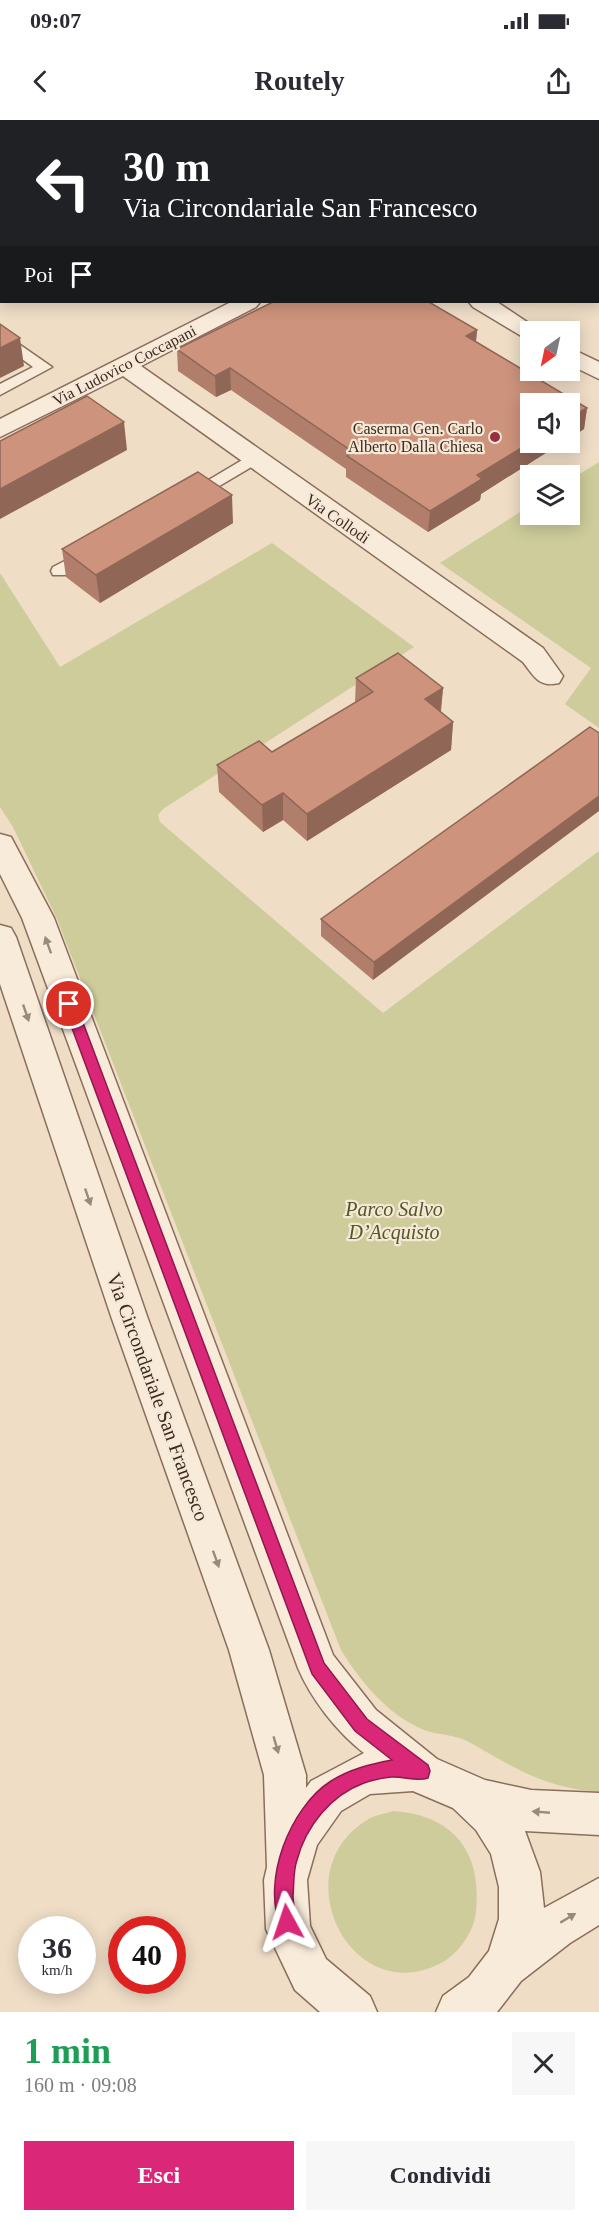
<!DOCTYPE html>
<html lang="it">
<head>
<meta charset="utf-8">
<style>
	:root { --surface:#fff; --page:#f7f7f7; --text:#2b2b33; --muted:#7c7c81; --accent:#db2777 }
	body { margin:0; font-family:"Times New Roman",serif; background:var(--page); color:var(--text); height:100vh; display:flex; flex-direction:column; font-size:22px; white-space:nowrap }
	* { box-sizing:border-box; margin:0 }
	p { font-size:20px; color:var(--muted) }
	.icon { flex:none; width:33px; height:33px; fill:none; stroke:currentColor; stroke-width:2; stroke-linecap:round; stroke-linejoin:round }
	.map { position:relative; height:1892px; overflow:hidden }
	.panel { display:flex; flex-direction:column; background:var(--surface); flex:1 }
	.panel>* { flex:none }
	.top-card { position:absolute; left:0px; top:0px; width:600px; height:183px; box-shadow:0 3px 15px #0003; background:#202124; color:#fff; overflow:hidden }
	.needle { width:39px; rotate:213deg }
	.controls { position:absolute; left:520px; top:201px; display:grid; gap:12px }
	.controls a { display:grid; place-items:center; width:60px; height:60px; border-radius:0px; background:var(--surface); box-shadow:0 3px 15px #0003; font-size:30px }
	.speed { position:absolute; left:18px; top:1796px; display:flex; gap:12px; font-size:30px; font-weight:700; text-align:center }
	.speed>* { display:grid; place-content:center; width:78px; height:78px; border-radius:50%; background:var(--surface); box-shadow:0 3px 15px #0003; line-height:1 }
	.speed small { font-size:15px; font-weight:400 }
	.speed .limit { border:9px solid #d22; background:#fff; color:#111 }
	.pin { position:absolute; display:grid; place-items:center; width:51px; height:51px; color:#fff; margin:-26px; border:3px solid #fff; border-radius:50%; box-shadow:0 2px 6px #0007 }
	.me { position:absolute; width:66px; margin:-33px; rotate:355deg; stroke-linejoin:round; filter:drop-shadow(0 0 4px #0008) }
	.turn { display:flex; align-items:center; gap:21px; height:126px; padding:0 24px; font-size:27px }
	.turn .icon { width:78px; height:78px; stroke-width:2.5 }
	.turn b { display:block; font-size:42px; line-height:51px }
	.then { display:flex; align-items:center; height:57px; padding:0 24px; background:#0003; gap:12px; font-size:22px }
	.round { display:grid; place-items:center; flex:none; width:63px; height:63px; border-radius:0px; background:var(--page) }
	.summary { display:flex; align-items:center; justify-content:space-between; height:102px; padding:0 24px }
	h1 { font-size:36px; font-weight:700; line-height:45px; color:#1e9e55 }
	.action { display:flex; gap:12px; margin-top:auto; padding:12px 24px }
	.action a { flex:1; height:69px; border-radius:0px; background:var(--accent); color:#fff; font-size:24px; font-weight:700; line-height:69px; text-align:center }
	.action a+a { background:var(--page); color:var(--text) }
	.status { display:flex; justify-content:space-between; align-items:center; height:42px; padding:0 30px; background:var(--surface); direction:ltr }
	.status svg { height:16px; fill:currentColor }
	header { display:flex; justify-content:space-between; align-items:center; height:78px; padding:0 24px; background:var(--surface); font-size:27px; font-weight:700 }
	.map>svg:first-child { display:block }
	.green { fill:#cdcc9a }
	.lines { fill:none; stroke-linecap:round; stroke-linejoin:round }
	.service-casing { stroke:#8a6e5c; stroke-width:3 }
	.minor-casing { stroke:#8a6e5c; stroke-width:3 }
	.tertiary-casing { stroke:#8a6e5c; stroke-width:3 }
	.service { fill:#f9ebda; fill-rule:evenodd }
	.minor { fill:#f9ebda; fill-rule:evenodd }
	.tertiary { fill:#f9ebda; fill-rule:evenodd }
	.wall { fill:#b07e6b }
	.shaded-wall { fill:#906757 }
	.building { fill:#cd937c; stroke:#906757; stroke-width:1.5 }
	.oneway { fill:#9a8a7d }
	.route { fill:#db2777; stroke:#8e194d; stroke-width:1.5 }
	.poi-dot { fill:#9a2c3c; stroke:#f6e8d6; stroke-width:2 }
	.labels { text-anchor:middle; stroke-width:4.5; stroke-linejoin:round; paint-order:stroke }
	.far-street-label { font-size:16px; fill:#3b2920; stroke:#f6e8d6 }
	.far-poi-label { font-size:16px; fill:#3b2920; stroke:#f6e8d6; text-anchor:end }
	.park-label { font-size:20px; font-style:italic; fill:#525726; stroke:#f6e8d6 }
	.street-label { font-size:20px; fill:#3b2920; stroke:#f6e8d6 }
</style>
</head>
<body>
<div class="status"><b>09:07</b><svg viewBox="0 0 49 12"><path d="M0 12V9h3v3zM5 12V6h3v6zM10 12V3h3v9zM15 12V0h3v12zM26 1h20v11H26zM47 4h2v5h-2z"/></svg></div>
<header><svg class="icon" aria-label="back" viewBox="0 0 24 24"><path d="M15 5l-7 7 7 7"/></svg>Routely<svg class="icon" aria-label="share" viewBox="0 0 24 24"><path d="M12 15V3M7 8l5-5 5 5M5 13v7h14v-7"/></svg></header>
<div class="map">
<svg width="599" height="1892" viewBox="0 0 599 1892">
	<rect width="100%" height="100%" fill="#efddc6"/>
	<!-- green -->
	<path class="green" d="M 599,342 L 599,608 L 565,584 L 591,548 L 440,443 L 531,385 L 531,394 L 570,394 L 570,360 Z
		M 272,423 L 414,527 L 163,689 L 158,695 L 160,702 L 383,893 L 599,731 L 599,1672 C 541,1667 516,1648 467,1621 C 455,1615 440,1615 427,1611 C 389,1597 361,1562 341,1530 L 57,799 L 13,707 L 0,687 L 0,453 L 60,547 Z
		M 393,1691 C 453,1695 482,1731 476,1791 C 475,1810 459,1833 443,1842 C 353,1892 281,1753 367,1700 C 374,1695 385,1694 393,1691 Z"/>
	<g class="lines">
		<defs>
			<path id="service" d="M 0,211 L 52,247 L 0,275 L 0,264 L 33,247 L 0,223 Z
				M 254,333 L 260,334 L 262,338 L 260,342 L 194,381 L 188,382 L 180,377 Z
				M 90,428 L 96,429 L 98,433 L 96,437 L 65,455 L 53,455 L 51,451 L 53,447 Z"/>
			<path id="minor" d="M 44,0 L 67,0 L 43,2 Z
				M 203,0 L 224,0 L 225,2 L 204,2 Z
				M 0,15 L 2,15 L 0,28 Z
				M 598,28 L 599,28 L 599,40 L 598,40 Z
				M 231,182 L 260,182 L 256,187 L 141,246 L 543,528 L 563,556 L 559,563 C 539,568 534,556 523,542 L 123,256 L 0,317 L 0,299 Z
				M 469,182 L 497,182 L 542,212 L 531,212 L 531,219 L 523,217 L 473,187 Z
				M 570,228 L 599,242 L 599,259 L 570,245 Z"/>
			<path id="tertiary" d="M 0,714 L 11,717 L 54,798 L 333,1535 L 376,1590 L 437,1639 L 485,1660 L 531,1670 L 599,1673 L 599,1715 L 525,1711 L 540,1752 L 544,1788 L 599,1758 L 599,1805 L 570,1823 L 521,1861 L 497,1892 L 436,1892 L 443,1876 L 469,1857 L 489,1831 L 499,1799 L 499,1767 L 491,1734 L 476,1710 L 453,1688 L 413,1671 L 370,1674 L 341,1691 L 317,1725 L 307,1760 L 310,1806 L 326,1839 L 370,1876 L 377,1892 L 320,1892 L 295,1870 L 266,1809 L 264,1760 L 267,1747 L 264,1655 L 229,1530 L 112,1199 L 0,864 L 0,805 L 11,808 L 16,817 L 148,1199 L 269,1530 L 306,1655 L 306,1668 L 311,1661 L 364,1633 C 337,1612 311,1579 298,1548 L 22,798 L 0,754 Z"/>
		</defs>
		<!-- service casing -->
		<use href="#service" class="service-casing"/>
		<!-- minor casing -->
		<use href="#minor" class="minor-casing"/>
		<!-- tertiary casing -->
		<use href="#tertiary" class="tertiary-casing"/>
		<!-- service -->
		<use href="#service" class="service"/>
		<!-- minor -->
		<use href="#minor" class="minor"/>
		<!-- tertiary -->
		<use href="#tertiary" class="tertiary"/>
	</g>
	<!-- wall -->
	<path class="wall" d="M 268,0 L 539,0 L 539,2 L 270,2 Z
		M 273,182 L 429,182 L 477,210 L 476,221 L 587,288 L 584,309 L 570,318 L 570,284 L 531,284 L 531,322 L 563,322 L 481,374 L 480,380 L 428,412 L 346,357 L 346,349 L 231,270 L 216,277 L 178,251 L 177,229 Z
		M 233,403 L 100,483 L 66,457 L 62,429 Z
		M 356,558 L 443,568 L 441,592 L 453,602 L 451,630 L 307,721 L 283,700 L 263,712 L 219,672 L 217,645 L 272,632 L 355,583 Z
		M 590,607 L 373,860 L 321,816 L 321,799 Z"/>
	<!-- shaded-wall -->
	<path class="shaded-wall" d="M 508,0 L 539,0 L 539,2 L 504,2 Z
		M 2,130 L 2,160 L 0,161 L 0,131 Z
		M 477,210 L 475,232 L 466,216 Z
		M 20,218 L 24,246 L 0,258 L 0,228 Z
		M 230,248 L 231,270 L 216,277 L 215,256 Z
		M 587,288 L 584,309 L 570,318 L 570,298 Z
		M 124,302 L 127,330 L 0,399 L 0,369 Z
		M 531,322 L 563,322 L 481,374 L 480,380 L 428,412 L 430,391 L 477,355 Z
		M 232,375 L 233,403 L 100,483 L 96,455 Z
		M 443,568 L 440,596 L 425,579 Z
		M 453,602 L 451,630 L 307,721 L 307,694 Z
		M 283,673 L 283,700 L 263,712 L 262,685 Z
		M 599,676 L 599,691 L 373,860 L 374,842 Z"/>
	<!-- building -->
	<path class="building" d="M 60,0 L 103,0 L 106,2 L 57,2 Z
		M 304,0 L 508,0 L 504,2 L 306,2 Z
		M 0,49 L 2,50 L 2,130 L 0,131 Z
		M 273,182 L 429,182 L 477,210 L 466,216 L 587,288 L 570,298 L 570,284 L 531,284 L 531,322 L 477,355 L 482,359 L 430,391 L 347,336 L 353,332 L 230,248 L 215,256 L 177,229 Z
		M 0,204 L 20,218 L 0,228 Z
		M 87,276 L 124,302 L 0,369 L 0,321 Z
		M 198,352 L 232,375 L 96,455 L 62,429 Z
		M 398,533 L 443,568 L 425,579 L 453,602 L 307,694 L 283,673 L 262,685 L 217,645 L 259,621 L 272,632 L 373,572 L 356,558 Z
		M 590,607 L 599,613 L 599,676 L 374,842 L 321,799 Z"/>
	<!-- one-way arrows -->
	<defs><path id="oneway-solid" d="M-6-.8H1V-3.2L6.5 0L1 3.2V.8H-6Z" transform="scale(1.5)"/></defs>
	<g class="oneway">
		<use href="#oneway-solid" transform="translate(48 825) rotate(-110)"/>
		<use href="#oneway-solid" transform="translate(26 893) rotate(71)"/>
		<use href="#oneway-solid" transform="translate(88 1077) rotate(71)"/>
		<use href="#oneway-solid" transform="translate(216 1439) rotate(70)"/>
		<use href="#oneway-solid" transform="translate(276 1625) rotate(74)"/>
		<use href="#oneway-solid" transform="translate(541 1692) rotate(-175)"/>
		<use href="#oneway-solid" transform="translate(568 1798) rotate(-31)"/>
	</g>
	<!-- route -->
	<path class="route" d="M 69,878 L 76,884 L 324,1543 L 367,1599 L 428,1645 L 430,1651 L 428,1658 C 416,1662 404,1656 391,1657 C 383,1658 372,1660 364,1663 C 331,1675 306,1706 297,1740 C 293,1751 294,1765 293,1776 C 293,1787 298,1797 294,1808 L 287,1811 L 281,1808 C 261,1761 290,1687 331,1661 C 350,1649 371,1644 392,1640 L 355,1611 L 312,1554 L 63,884 Z"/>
	<!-- markers -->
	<circle class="poi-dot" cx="495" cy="317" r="6"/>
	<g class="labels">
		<!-- far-street labels -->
		<g class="far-street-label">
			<text transform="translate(124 245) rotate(-27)" y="6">Via Ludovico Coccapani</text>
			<text transform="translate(338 398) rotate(35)" y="6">Via Collodi</text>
		</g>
		<!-- far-poi labels -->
		<g class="far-poi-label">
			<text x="483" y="314">Caserma Gen. Carlo<tspan x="483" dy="18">Alberto Dalla Chiesa</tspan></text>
		</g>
		<!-- park labels -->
		<g class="park-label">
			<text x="394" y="1096">Parco Salvo<tspan x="394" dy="23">D’Acquisto</tspan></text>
		</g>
		<!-- street labels -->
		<g class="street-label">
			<text transform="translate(158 1277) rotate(70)" y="7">Via Circondariale San Francesco</text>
		</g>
	</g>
</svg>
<div class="controls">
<a><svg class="needle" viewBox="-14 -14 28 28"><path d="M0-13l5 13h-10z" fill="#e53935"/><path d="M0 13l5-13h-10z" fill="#7c7c81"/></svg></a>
<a><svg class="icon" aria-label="sound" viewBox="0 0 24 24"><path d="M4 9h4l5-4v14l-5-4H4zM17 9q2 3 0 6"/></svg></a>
<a><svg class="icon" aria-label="layers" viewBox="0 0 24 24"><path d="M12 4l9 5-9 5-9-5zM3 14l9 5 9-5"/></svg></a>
</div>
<div class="speed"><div>36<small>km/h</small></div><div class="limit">40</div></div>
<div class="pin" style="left:69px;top:884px;background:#d93025"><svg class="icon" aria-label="arrive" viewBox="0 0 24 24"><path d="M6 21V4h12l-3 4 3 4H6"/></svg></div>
<svg class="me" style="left:287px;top:1802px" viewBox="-20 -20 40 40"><path d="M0-17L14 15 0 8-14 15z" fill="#db2777" stroke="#fff" stroke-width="4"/></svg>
<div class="top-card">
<div class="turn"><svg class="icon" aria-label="left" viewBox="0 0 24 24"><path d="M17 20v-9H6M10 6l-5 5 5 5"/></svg><div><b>30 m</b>Via Circondariale San Francesco</div></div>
<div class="then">Poi<svg class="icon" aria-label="arrive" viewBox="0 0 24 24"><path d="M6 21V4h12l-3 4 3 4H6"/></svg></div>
</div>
</div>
<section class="panel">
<div class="summary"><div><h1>1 min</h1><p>160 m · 09:08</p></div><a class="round"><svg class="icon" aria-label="close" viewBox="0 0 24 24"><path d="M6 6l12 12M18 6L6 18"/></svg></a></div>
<div class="action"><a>Esci</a><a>Condividi</a></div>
</section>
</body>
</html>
